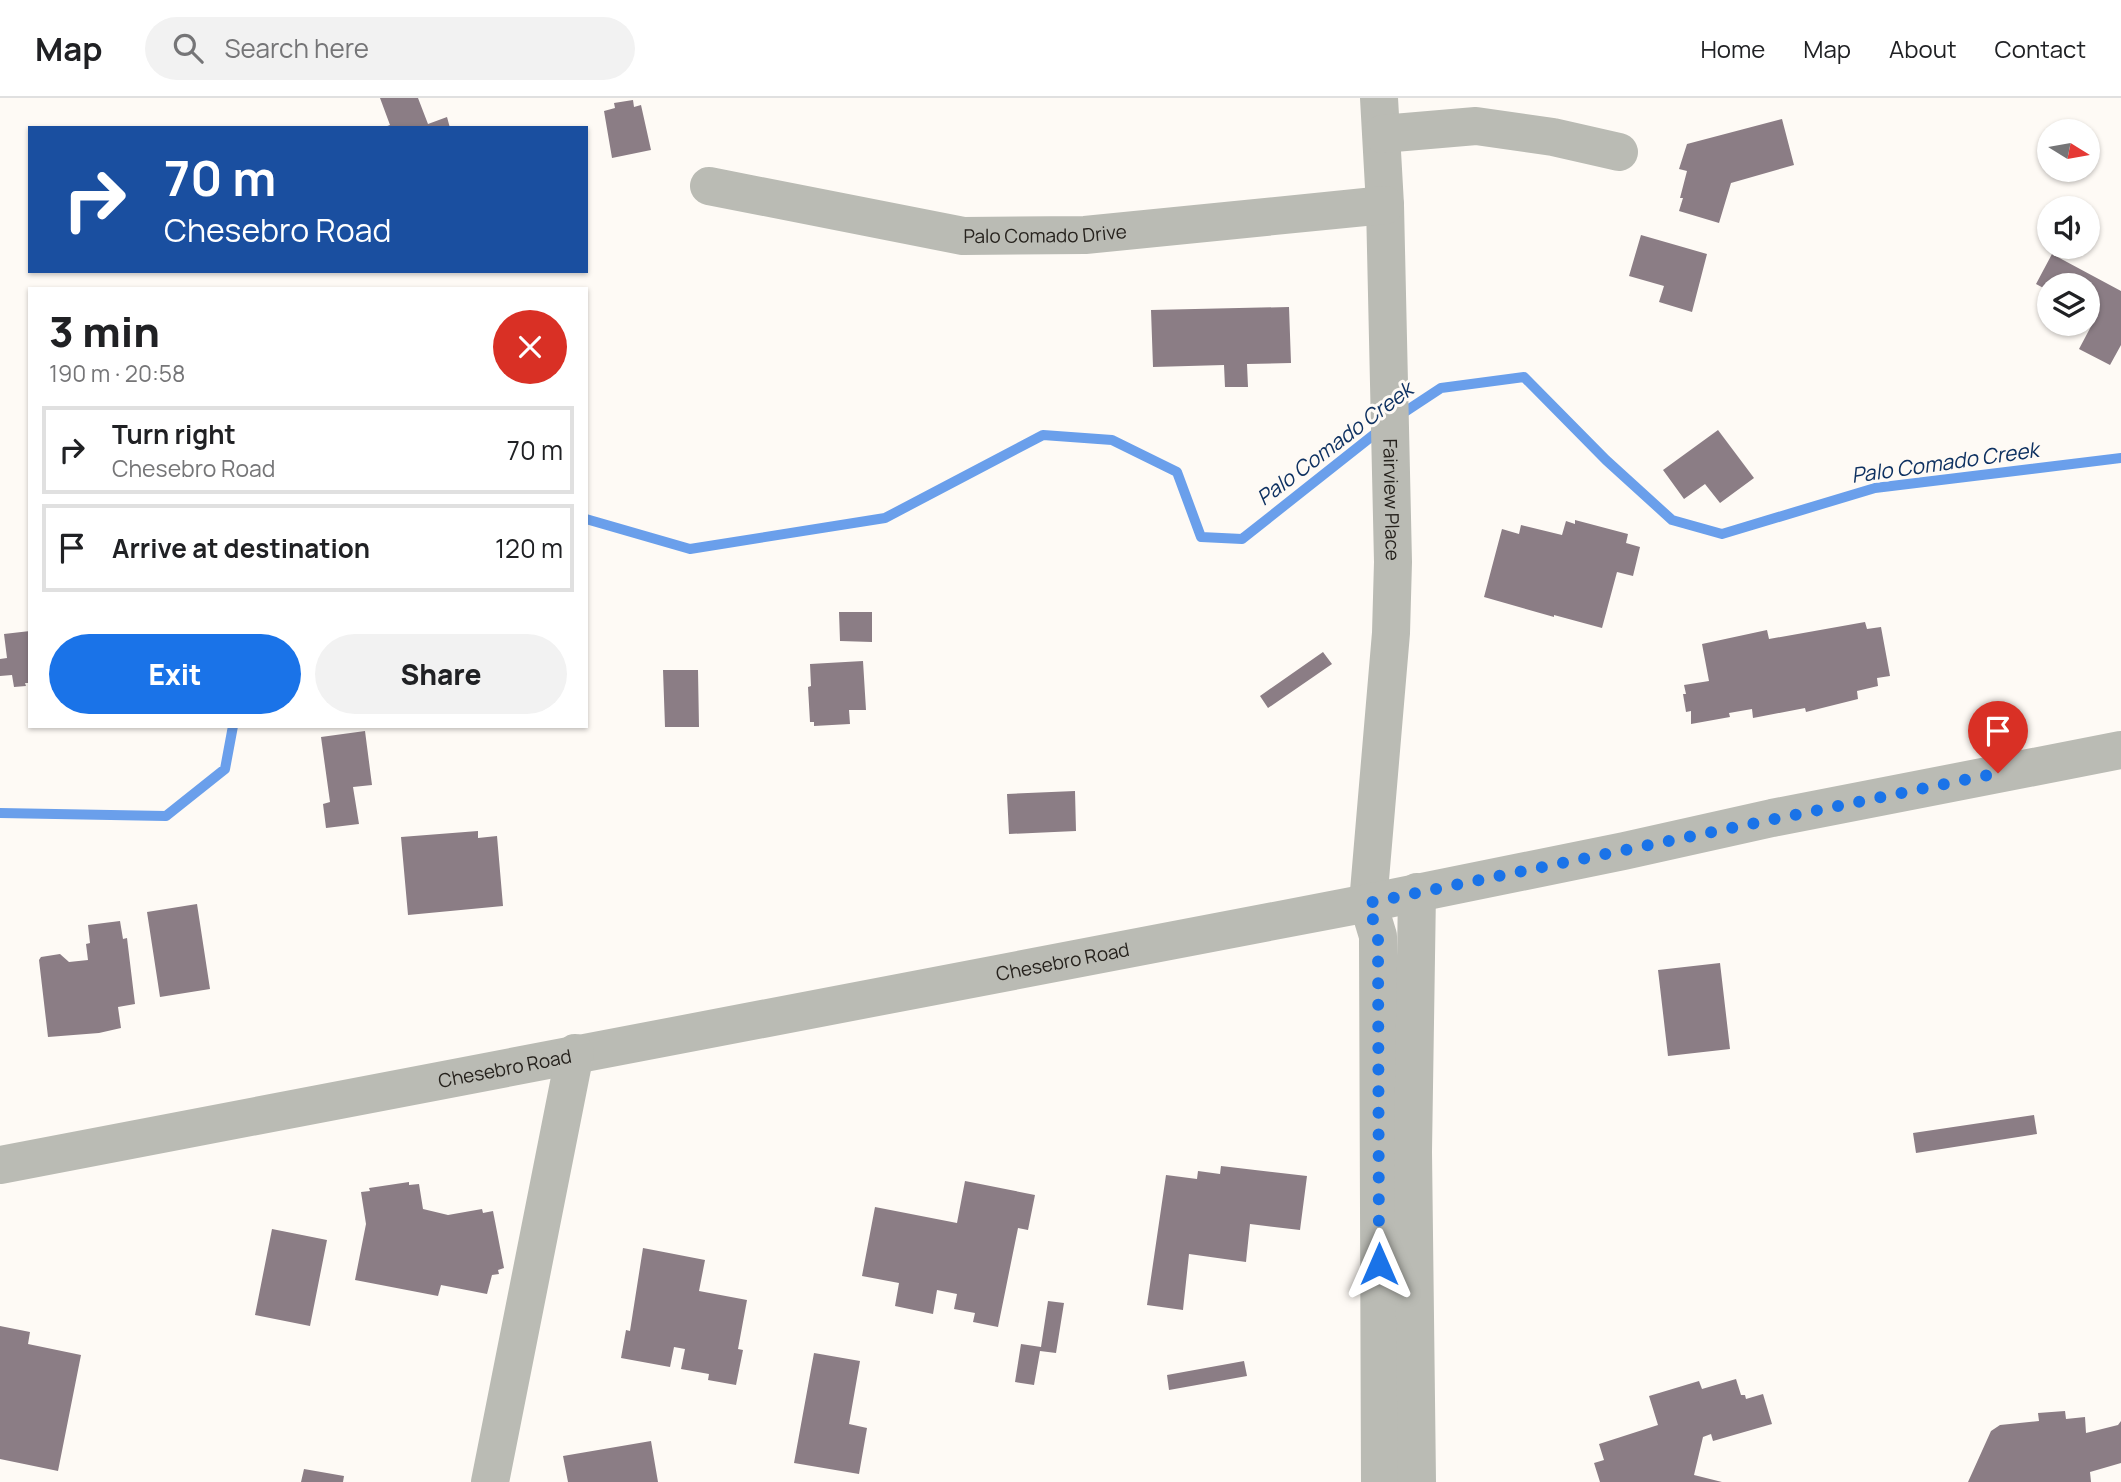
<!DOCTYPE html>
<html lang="en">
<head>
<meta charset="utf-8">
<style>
	:root { --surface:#fff; --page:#f2f2f2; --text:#202124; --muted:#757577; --line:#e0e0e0; --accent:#1a73e8 }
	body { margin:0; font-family:Manrope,sans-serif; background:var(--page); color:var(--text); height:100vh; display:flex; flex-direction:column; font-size:26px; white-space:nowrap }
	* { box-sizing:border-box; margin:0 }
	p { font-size:23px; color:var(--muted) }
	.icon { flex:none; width:38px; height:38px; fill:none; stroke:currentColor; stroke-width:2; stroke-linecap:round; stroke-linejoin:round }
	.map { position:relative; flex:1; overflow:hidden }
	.details { position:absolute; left:28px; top:189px; width:560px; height:441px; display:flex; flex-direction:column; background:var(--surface); border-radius:0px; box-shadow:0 2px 5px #0004 }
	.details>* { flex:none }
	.top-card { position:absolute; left:28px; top:28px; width:560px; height:147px; border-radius:0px; box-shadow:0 2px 5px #0004; background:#1a4fa0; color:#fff; overflow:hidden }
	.needle { width:46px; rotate:101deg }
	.controls { position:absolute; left:2037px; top:21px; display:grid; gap:14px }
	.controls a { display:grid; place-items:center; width:63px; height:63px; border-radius:50%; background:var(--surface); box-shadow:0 2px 5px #0004; font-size:35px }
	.pin { position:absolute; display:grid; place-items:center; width:60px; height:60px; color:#fff; margin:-72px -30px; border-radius:50% 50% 50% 0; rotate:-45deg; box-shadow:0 0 7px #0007 }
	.pin .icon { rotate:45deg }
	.me { position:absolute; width:77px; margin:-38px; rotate:0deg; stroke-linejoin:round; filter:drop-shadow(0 0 5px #0008) }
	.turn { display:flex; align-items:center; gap:24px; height:147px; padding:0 21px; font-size:32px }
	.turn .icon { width:91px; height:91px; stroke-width:2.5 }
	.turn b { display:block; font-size:49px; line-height:60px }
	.round { display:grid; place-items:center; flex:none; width:74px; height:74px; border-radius:37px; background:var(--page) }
	.summary { display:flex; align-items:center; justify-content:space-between; height:119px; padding:0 21px }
	h1 { font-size:42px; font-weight:800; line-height:52px }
	.cta { display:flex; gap:14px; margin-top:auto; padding:14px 21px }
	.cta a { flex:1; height:80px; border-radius:42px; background:var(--accent); color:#fff; font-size:28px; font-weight:800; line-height:80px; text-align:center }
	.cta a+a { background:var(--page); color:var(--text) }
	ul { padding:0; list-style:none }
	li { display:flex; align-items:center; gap:21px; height:88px; margin:0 14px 10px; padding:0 7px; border:4px solid var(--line); border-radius:0px }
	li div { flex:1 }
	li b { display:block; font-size:26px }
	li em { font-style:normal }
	header { display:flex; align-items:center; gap:42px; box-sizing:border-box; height:98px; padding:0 35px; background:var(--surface); border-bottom:2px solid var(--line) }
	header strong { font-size:33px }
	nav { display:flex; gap:38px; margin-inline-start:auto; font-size:24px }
	.search { width:490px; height:63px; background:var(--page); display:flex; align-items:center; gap:18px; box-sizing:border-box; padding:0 24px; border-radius:38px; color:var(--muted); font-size:26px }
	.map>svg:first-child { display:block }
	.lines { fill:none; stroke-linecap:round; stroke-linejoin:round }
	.stream { stroke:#6a9feb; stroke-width:10 }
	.building { fill:#8b7d85 }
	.minor { stroke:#babbb4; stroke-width:38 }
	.route { stroke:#1a73e8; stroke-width:12; stroke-dasharray:0 21.6 }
	.labels { text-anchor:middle; stroke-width:6; stroke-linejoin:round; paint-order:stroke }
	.street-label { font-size:19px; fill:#26221d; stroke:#fefaf5 }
	.water-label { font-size:21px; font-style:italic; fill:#0e3161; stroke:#fefaf5 }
</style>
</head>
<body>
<header>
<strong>Map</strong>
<div class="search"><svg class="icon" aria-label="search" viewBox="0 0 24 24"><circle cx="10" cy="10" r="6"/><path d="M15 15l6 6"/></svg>Search here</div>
<nav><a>Home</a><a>Map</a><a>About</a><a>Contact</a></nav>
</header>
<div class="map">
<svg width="2121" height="1384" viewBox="0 0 2121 1384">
	<rect width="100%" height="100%" fill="#fefaf5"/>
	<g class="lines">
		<!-- stream -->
		<path class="stream" d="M 1397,319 L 1441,290 L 1524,279 L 1606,362 L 1672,422 L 1722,436 L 1875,390 L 2121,360
			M 586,421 L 690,451 L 885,420 L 1043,337 L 1112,342 L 1177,374 L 1201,439 L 1242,441 L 1381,331
			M 0,715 L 166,718 L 225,671 L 233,628"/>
	</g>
	<!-- building -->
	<path class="building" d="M 380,0 L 418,0 L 428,26 L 447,19 L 450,30 L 382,30 L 390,27 Z
		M 633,2 L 634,9 L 641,7 L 651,52 L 612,60 L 604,13 L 615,10 L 614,5 Z
		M 1782,21 L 1794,67 L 1731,85 L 1719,125 L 1679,113 L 1683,100 L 1680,100 L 1687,73 L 1679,71 L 1687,46 Z
		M 1641,137 L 1707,156 L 1692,214 L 1659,204 L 1664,188 L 1629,178 Z
		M 2052,156 L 2121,193 L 2121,247 L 2110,267 L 2079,251 L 2096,219 L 2088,214 L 2088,187 L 2049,187 L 2049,193 L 2036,186 Z
		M 1289,209 L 1291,265 L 1247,266 L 1248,289 L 1225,289 L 1224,267 L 1153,269 L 1151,212 Z
		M 1718,332 L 1754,380 L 1720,405 L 1705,386 L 1684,401 L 1663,372 Z
		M 1575,422 L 1628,436 L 1626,445 L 1640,449 L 1633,478 L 1617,474 L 1602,530 L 1554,517 L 1554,519 L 1484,499 L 1502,431 L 1519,436 L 1521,427 L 1562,437 L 1566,423 L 1575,426 Z
		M 839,514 L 872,514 L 872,544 L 840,543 Z
		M 1865,524 L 1867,531 L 1881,529 L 1890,578 L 1877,580 L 1878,588 L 1857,593 L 1858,601 L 1806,614 L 1805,610 L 1753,620 L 1752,611 L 1729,615 L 1730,619 L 1691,626 L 1691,613 L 1686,614 L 1683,596 L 1686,596 L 1684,587 L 1709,583 L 1702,546 L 1767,532 L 1769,541 Z
		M 30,533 L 30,585 L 25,585 L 26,588 L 14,589 L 12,577 L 0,578 L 0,561 L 7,560 L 4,536 Z
		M 1323,554 L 1332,566 L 1268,610 L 1260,598 Z
		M 863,563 L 866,612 L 849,612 L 850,626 L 814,628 L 814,624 L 810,624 L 808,589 L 811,588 L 810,566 Z
		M 663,572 L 698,572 L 699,629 L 665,629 Z
		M 365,633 L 372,687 L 353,689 L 359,726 L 326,730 L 323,706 L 330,704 L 321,639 Z
		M 1075,693 L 1076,733 L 1009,736 L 1007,696 Z
		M 478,733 L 478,740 L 497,738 L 503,808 L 408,817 L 401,739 Z
		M 197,806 L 210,891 L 160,899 L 147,814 Z
		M 120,823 L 123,841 L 127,840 L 135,906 L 118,909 L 121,930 L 99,935 L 48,939 L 39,862 L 41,859 L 60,856 L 69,864 L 88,862 L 86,846 L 90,845 L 88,827 Z
		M 1720,865 L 1730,951 L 1668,958 L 1658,872 Z
		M 2034,1017 L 2037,1036 L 1916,1055 L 1913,1035 Z
		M 1221,1068 L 1307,1078 L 1300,1132 L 1250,1126 L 1246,1164 L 1189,1156 L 1183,1212 L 1147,1207 L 1166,1077 L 1197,1081 L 1198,1073 L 1220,1076 Z
		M 965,1083 L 1035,1097 L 1028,1132 L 1018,1130 L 998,1229 L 973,1224 L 975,1215 L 954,1211 L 957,1196 L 937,1192 L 933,1216 L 895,1208 L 899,1185 L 862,1178 L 875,1109 L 957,1125 Z
		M 409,1084 L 409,1087 L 419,1086 L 423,1111 L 448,1117 L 482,1111 L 483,1115 L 493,1113 L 504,1170 L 498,1172 L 499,1176 L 492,1177 L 487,1196 L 441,1187 L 438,1198 L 355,1182 L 366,1126 L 361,1094 L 370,1093 L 369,1090 Z
		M 272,1131 L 327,1142 L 310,1228 L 255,1217 Z
		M 643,1150 L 705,1162 L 699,1193 L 747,1202 L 738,1251 L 743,1252 L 736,1287 L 708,1282 L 709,1276 L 681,1271 L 685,1251 L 674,1249 L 670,1269 L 621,1260 L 626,1232 L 630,1233 Z
		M 1048,1203 L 1064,1205 L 1056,1255 L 1040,1253 L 1034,1287 L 1015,1284 L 1021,1246 L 1041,1249 Z
		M 0,1228 L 30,1234 L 28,1246 L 81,1257 L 58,1373 L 0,1361 Z
		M 814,1255 L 860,1263 L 849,1326 L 867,1330 L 859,1376 L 794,1365 Z
		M 1244,1263 L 1247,1278 L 1169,1292 L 1167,1277 Z
		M 1736,1281 L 1741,1297 L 1745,1297 L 1746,1301 L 1763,1296 L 1772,1326 L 1713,1343 L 1711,1336 L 1703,1339 L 1694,1377 L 1722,1384 L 1600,1384 L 1594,1365 L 1604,1362 L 1599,1346 L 1658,1327 L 1649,1298 L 1699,1283 L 1702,1291 Z
		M 2065,1313 L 2066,1321 L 2085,1319 L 2086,1335 L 2118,1327 L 2121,1323 L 2121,1365 L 2090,1374 L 2091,1384 L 1968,1384 L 1991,1333 L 2000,1327 L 2039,1323 L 2038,1315 Z
		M 651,1343 L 658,1384 L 568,1384 L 563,1358 Z
		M 304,1371 L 344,1378 L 343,1384 L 301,1384 Z"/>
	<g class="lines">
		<!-- minor -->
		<g class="minor">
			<path id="s1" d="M 1379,0 L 1385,107 L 1393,464 L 1391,535 L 1368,805 L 1378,838 L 1380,1384"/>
			<path d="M 1382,36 L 1476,28 L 1553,39 L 1619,54"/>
			<path id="s2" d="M 709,88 L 963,138 L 1085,137 L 1385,107"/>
			<path id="s3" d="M 0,1067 L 1368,805 L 1624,753 L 1772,720 L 2121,652"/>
			<path d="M 490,1384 L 575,955"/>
			<path d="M 1417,1384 L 1413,1054 L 1417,794"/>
		</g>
	</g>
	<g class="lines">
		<!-- route -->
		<path class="route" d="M 1379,1166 L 1378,838 L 1368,805 L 1998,675"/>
	</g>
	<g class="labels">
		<!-- street labels -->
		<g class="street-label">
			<text dy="7" stroke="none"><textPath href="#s2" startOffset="341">Palo Comado Drive</textPath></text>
			<text dy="7" stroke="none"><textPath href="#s1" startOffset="402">Fairview Place</textPath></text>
			<text dy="7" stroke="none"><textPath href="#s3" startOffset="1082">Chesebro Road</textPath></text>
			<text dy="7" stroke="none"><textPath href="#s3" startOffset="514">Chesebro Road</textPath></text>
		</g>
		<!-- water labels -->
		<g class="water-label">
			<text transform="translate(1335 346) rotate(-37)" y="7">Palo Comado Creek</text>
			<text transform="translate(1945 365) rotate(-8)" y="7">Palo Comado Creek</text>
		</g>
	</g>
</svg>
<div class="controls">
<a><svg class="needle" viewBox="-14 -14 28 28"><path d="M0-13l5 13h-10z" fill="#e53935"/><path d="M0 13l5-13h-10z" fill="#757577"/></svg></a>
<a><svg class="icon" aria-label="sound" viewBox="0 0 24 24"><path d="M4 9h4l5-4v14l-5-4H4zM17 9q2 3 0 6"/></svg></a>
<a><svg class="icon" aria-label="layers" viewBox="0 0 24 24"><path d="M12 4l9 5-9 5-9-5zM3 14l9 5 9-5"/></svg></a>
</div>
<div class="pin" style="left:1998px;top:675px;background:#d93025"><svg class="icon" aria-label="arrive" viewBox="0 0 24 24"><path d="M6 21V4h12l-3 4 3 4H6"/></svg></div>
<svg class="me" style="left:1379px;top:1166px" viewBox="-20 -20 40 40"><path d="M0-17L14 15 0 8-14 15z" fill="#1a73e8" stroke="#fff" stroke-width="4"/></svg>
<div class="top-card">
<div class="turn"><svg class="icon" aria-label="right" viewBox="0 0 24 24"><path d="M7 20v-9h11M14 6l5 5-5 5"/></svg><div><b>70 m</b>Chesebro Road</div></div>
</div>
<section class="details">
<div class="summary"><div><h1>3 min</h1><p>190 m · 20:58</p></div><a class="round" style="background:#d93025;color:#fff"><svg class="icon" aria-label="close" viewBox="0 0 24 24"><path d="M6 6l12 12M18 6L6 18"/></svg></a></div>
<ul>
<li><svg class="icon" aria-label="right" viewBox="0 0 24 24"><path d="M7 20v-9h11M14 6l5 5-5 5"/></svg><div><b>Turn right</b><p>Chesebro Road</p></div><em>70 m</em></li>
<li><svg class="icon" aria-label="arrive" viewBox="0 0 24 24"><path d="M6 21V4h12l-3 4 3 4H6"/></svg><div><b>Arrive at destination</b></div><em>120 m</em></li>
</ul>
<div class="cta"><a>Exit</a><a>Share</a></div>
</section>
</div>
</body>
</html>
